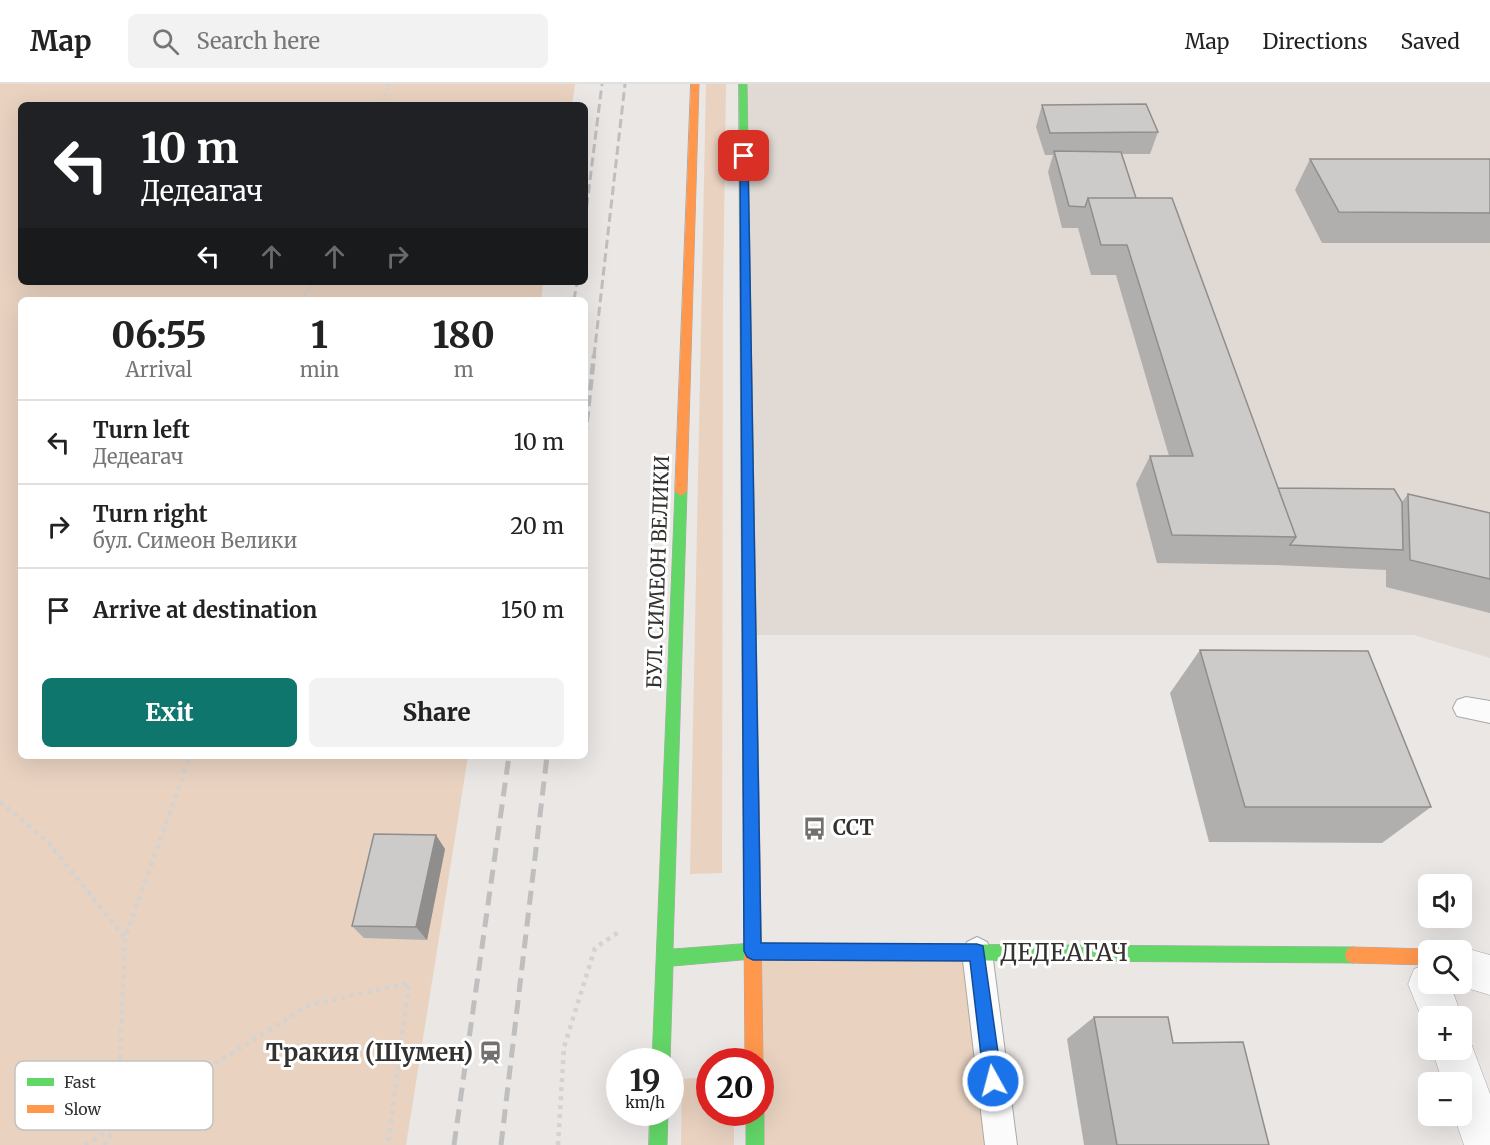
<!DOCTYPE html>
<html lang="en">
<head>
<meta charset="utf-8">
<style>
	:root { --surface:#fff; --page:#f2f2f2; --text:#222; --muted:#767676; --line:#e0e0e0; --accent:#0f766e }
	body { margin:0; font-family:Merriweather,serif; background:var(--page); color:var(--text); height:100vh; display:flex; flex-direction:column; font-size:22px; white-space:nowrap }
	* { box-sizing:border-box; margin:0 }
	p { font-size:20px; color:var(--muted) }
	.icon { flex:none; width:33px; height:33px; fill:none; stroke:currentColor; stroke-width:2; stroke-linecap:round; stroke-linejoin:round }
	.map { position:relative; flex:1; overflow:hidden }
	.side { position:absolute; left:18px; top:213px; width:570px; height:462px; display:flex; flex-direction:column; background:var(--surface); border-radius:9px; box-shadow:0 6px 24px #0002 }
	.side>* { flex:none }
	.top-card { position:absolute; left:18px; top:18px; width:570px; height:183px; border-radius:9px; box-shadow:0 6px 24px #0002; background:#202124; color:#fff; overflow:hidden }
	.tools { position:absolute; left:1418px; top:790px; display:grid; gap:12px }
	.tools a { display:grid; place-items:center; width:54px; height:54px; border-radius:9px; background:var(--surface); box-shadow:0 6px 24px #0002; font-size:30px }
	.speed { position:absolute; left:606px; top:964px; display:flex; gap:12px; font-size:30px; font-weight:700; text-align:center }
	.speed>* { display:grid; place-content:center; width:78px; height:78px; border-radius:50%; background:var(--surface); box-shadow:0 6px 24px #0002; line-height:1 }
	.speed small { font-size:15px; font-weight:400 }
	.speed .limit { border:9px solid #d22; background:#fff; color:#111 }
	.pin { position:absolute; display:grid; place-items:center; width:51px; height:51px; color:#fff; margin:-26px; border-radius:12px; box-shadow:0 3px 9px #0006 }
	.me { position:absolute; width:66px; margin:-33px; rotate:353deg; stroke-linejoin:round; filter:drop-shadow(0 0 4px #0008) }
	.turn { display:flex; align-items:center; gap:21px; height:126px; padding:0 24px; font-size:27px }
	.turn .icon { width:78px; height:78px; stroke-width:2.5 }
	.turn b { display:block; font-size:42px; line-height:51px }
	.lanes { display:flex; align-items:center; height:57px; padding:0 24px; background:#0003; justify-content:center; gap:30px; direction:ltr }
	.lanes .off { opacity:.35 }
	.eta { display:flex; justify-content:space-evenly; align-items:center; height:102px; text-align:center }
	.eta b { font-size:36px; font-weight:800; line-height:42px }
	.primary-button { display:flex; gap:12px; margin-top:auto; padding:12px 24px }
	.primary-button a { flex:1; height:69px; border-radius:9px; background:var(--accent); color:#fff; font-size:24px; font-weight:800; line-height:69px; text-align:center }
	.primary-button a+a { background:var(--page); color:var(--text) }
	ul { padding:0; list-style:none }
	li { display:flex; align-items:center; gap:18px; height:84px; padding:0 24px; border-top:2px solid var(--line) }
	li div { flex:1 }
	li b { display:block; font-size:22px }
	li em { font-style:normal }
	header { display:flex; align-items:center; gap:36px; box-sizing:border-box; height:84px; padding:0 30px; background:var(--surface); border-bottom:2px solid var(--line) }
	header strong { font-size:28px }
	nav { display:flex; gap:33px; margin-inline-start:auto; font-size:21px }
	.search { width:420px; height:54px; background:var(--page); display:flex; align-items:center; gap:15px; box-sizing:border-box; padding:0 21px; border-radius:9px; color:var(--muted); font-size:22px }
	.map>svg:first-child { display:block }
	.built { fill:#e0d9d4 }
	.green { fill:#e9d2c0 }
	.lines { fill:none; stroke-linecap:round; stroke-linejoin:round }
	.lane-casing { stroke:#aaa8a7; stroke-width:2 }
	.street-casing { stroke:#aaa8a7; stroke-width:1 }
	.fast-casing { stroke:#aaa8a7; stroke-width:1 }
	.slow-casing { stroke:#aaa8a7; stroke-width:1 }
	.path-far1 { stroke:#d3d3d1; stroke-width:3; stroke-dasharray:2 3; stroke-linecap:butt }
	.path { stroke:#d3d3d1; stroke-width:4.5; stroke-dasharray:4 5; stroke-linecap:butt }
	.lane { fill:#fcfbfb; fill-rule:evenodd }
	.street { fill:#fcfbfb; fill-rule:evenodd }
	.fast { fill:#63d668; fill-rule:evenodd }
	.slow { fill:#ff974d; fill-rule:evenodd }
	.rail-far2 { stroke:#c0bfbf; stroke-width:3; stroke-dasharray:9 4.5; stroke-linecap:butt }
	.rail-far1 { stroke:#c0bfbf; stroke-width:4.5; stroke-dasharray:11 5; stroke-linecap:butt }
	.rail { stroke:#c0bfbf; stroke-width:5; stroke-dasharray:14 8; stroke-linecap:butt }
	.wall { fill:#b0afae }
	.shaded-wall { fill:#908e8d }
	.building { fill:#cdcbca; stroke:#908e8d; stroke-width:1.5 }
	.route { fill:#1a73e8; stroke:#114b97; stroke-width:1.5 }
	.labels { text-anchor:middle; stroke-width:6; stroke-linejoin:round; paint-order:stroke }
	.street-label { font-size:20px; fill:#333230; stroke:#fff }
	.poi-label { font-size:20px; font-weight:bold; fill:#333230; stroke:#fff; text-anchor:start }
	.near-street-label { font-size:24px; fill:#333230; stroke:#fff }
	.near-poi-label { font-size:24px; font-weight:bold; fill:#333230; stroke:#fff; text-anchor:end }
	.key { fill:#fff; stroke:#c2c2c1; stroke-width:1.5 }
	.key-label { font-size:16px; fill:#333230 }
</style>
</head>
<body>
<header>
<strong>Map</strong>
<div class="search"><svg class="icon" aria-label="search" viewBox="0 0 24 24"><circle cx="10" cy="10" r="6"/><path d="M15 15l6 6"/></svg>Search here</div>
<nav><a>Map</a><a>Directions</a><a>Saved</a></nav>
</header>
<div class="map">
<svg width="1490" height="1061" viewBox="0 0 1490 1061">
	<rect width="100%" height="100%" fill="#eae7e5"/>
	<!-- built -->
	<path class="built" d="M 743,0 L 1490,0 L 1490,574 L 1414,551 L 749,551 Z"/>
	<!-- green -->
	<path class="green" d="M 0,0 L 575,0 L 572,21 L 21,21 L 21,198 L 543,198 L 541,216 L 21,216 L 21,672 L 468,672 L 406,1061 L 0,1061 Z
		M 706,0 L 726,0 L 723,212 L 722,789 L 690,790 Z
		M 753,867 L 977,868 L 1001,1061 L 755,1061 C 766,997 757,932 753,867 Z
		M 709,993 L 710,1029 L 734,1029 L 734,1061 L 681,1061 L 682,995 Z"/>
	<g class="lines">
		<defs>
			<path id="lane" d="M 1466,613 L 1490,617 L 1490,639 L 1457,632 L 1453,624 L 1457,616 Z
				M 977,853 L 987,858 L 992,868 L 1017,1061 L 985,1061 L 962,868 L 967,858 Z"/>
			<path id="street" d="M 1461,863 L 1490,871 L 1490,911 L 1453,900 L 1461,900 L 1461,867 L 1451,867 Z
				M 1428,880 L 1428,900 L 1450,900 L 1462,933 L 1461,935 L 1461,933 L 1428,933 L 1428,949 L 1408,900 L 1414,885 Z
				M 1461,948 L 1468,951 L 1490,1010 L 1490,1061 L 1464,1061 L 1454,1032 L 1461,1032 L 1461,999 L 1443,999 L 1432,966 L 1461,966 Z"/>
			<path id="fast" d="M 739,0 L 747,0 L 759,710 L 756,715 L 751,717 L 746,715 L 743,710 Z
				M 681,402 L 687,407 L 673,865 L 753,859 L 1353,863 L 1359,865 L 1361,871 L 1359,877 L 1353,879 L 753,875 L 673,882 L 670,978 L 652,978 L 675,407 Z
				M 760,1022 L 764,1029 L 764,1061 L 746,1061 L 746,1029 L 760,1029 Z
				M 650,1029 L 668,1029 L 667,1061 L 649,1061 Z"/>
			<path id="slow" d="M 691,0 L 699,0 L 687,407 L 681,412 L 675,407 Z
				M 751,703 L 756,705 L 759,710 L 763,978 L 760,983 L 760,978 L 745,978 L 743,710 L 746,705 Z
				M 1353,863 L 1428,865 L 1434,867 L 1428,867 L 1428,881 L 1353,879 L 1347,877 L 1345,871 L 1347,865 Z"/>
		</defs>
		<!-- lane casing -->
		<use href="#lane" class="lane-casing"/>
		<!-- street casing -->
		<use href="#street" class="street-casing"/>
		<!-- fast casing -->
		<use href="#fast" class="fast-casing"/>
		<!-- slow casing -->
		<use href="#slow" class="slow-casing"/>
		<!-- path-far1 -->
		<path class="path-far1" d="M 382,21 L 389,0
			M 302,216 L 313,198"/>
		<!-- path -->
		<path class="path" d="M 0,718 L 48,758 L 125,854
			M 85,1061 L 309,921 L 409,899 L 388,1061
			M 104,1061 L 117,1043 L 125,854 L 190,672
			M 558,1061 L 564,963 L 595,864 L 619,848"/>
		<!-- lane -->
		<use href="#lane" class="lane"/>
		<!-- street -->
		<use href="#street" class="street"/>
		<!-- fast -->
		<use href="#fast" class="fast"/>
		<!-- slow -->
		<use href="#slow" class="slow"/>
		<!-- rail-far2 -->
		<path class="rail-far2" d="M 585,136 L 602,0
			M 574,216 L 577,198
			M 594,272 L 625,0"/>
		<!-- rail-far1 -->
		<path class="rail-far1" d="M 585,354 L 594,271"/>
		<!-- rail -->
		<path class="rail" d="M 454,1061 L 509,672
			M 501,1061 L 547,672"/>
	</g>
	<!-- wall -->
	<path class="wall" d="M 1042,21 L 1158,48 L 1150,70 L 1122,70 L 1136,114 L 1278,404 L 1402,418 L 1408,410 L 1490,429 L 1490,529 L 1386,503 L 1386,486 L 1276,481 L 1157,479 L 1136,400 L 1150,372 L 1169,372 L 1116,191 L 1091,191 L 1078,144 L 1062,144 L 1048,88 L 1053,71 L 1045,71 L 1036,43 Z
		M 1310,75 L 1490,75 L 1490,159 L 1322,159 L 1295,106 Z
		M 1200,566 L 1431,723 L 1382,759 L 1209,758 L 1170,609 Z
		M 445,765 L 427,856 L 364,854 L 352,842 Z
		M 1094,933 L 1173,959 L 1269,1061 L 1084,1061 L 1067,955 Z"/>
	<!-- shaded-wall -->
	<path class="shaded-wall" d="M 436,751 L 445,765 L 427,856 L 416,843 Z"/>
	<!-- building -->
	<path class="building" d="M 1146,20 L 1158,48 L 1050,49 L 1042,21 Z
		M 1054,67 L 1121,68 L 1136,114 L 1088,114 L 1085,123 L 1069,122 Z
		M 1310,75 L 1490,75 L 1490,129 L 1339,128 Z
		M 1088,114 L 1172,114 L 1296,453 L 1172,451 L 1150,372 L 1193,372 L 1127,161 L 1101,161 Z
		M 1278,404 L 1394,405 L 1402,418 L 1403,466 L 1290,461 L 1296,453 Z
		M 1408,410 L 1490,429 L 1490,495 L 1410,476 Z
		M 1200,566 L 1368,567 L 1431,723 L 1245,723 Z
		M 374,750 L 436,751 L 416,843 L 352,842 Z
		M 1094,933 L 1168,933 L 1173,959 L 1243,958 L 1269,1061 L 1117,1061 Z"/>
	<!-- route -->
	<path class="route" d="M 740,70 L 748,72 L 761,859 L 977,860 L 983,862 L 1002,997 L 1000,1003 L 993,1006 L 987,1003 L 984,997 L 970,877 L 753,876 L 747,873 L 744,867 Z"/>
	<!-- icons -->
	<defs>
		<symbol id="bus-bare" viewBox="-9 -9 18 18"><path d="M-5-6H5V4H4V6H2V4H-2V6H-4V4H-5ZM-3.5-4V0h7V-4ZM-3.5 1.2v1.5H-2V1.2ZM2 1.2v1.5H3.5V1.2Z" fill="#73716f" stroke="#fff" stroke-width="2.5" paint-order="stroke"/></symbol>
		<symbol id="station-bare" viewBox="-9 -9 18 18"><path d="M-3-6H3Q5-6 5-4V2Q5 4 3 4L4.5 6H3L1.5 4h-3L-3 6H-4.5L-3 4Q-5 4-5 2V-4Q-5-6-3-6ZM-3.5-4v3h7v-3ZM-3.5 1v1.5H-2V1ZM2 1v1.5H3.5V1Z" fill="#73716f" stroke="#fff" stroke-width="2.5" paint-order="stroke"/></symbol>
	</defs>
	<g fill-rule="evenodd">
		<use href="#bus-bare" x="798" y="728" width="33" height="33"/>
		<use href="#station-bare" x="474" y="952" width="33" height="33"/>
	</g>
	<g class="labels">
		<!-- street labels -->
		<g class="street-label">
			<text transform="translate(658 488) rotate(-88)" y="7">БУЛ. СИМЕОН ВЕЛИКИ</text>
		</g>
		<!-- poi labels -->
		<g class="poi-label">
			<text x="833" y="751">ССТ</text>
		</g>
		<!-- near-street labels -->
		<g class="near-street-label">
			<text x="1064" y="877">ДЕДЕАГАЧ</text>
		</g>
		<!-- near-poi labels -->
		<g class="near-poi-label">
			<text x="473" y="977">Tракия (Шумен)</text>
		</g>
	</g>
	<!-- legend -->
	<rect x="15" y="977" width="198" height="69" rx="9" class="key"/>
	<rect x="27" y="994" width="27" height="8" fill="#63d668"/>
	<rect x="27" y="1021" width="27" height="8" fill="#ff974d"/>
	<g class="key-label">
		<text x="64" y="1004">Fast</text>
		<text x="64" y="1031">Slow</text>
	</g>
</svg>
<div class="tools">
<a><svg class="icon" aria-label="sound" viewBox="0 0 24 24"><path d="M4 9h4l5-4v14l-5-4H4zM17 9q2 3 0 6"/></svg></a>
<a><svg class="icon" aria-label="search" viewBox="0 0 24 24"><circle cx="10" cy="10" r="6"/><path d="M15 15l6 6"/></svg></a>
<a>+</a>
<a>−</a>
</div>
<div class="speed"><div>19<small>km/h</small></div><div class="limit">20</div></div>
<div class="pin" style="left:744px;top:72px;background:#d93025"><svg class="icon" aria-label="arrive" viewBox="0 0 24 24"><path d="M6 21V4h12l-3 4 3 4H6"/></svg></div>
<svg class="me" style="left:993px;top:997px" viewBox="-20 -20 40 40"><circle r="17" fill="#1a73e8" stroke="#fff" stroke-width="3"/><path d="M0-11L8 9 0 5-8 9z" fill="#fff"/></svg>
<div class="top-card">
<div class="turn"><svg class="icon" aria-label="left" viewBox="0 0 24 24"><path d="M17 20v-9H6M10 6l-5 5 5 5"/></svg><div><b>10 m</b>Дедеагач</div></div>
<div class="lanes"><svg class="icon" aria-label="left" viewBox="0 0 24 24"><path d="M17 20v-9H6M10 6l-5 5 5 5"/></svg><svg class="icon off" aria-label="ahead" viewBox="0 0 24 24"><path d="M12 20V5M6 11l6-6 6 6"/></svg><svg class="icon off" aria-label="ahead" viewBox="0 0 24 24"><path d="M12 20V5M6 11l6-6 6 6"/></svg><svg class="icon off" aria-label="right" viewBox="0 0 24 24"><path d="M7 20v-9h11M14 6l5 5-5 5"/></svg></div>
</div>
<section class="side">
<div class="eta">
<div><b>06:55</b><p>Arrival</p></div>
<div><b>1</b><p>min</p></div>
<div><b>180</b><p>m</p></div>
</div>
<ul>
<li><svg class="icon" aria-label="left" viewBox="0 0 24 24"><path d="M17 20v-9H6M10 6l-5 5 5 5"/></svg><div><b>Turn left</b><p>Дедеагач</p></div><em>10 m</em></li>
<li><svg class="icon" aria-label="right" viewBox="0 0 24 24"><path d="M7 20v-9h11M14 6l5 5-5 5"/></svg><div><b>Turn right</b><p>бул. Симеон Велики</p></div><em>20 m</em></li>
<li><svg class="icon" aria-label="arrive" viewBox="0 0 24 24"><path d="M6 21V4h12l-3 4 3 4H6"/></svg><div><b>Arrive at destination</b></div><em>150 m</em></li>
</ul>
<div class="primary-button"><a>Exit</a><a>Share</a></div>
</section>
</div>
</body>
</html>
